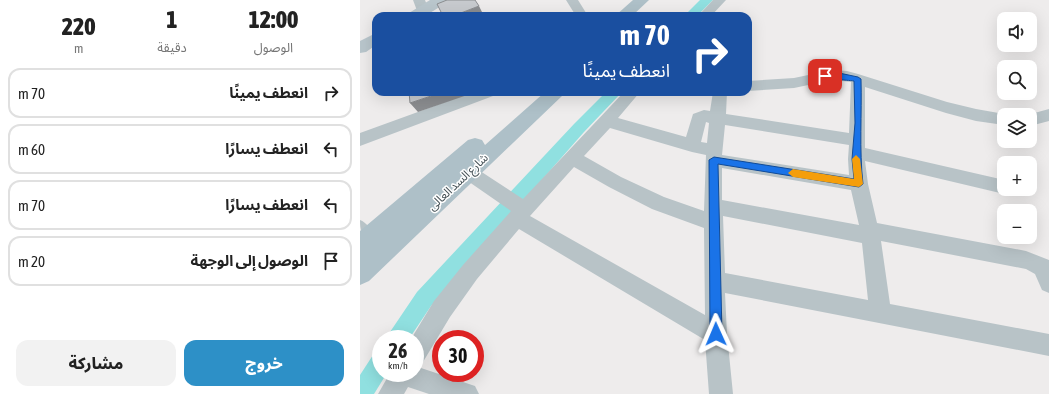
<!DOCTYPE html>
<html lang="ar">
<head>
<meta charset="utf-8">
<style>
	:root { --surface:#fff; --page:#f2f2f2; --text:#222; --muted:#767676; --line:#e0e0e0; --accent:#2d90c7 }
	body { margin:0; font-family:"Asap Condensed","Noto Sans Arabic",sans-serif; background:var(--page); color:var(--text); direction:rtl; height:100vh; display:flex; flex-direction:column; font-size:15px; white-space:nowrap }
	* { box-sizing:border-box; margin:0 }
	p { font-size:13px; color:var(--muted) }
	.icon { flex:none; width:22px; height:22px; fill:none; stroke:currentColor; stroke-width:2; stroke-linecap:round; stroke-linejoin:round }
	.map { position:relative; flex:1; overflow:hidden; direction:ltr }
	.details { display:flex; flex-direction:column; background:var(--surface); width:360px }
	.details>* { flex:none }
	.top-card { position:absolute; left:12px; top:12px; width:380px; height:84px; border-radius:12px; box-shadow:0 4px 16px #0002; direction:rtl; background:#1a4fa0; color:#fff; overflow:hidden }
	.buttons { position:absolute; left:637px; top:12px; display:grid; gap:8px }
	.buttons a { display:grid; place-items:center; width:40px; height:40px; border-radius:8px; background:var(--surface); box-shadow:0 4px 16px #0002; font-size:20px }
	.speed { position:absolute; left:12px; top:330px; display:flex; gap:8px; font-size:20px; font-weight:700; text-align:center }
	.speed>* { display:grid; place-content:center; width:52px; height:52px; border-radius:50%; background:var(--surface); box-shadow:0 4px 16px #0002; line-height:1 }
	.speed small { font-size:10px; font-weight:400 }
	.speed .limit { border:6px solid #d22; background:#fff; color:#111 }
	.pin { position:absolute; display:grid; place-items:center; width:34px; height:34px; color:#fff; margin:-17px; border-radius:8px; box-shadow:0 2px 6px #0006 }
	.me { position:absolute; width:44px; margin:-22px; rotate:359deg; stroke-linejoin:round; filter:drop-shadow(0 0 3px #0008) }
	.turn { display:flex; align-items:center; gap:14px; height:84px; padding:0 16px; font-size:18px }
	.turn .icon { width:52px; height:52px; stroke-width:2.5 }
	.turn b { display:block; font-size:28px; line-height:34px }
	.eta { display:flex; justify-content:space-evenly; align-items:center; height:68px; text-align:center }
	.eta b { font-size:24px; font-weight:800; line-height:28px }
	.cta { display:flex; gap:8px; margin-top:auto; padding:8px 16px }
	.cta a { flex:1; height:46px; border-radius:12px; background:var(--accent); color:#fff; font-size:16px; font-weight:800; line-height:46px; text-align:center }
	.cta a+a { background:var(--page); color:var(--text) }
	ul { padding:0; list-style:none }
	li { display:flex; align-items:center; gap:12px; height:50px; margin:0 8px 6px; padding:0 8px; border:2px solid var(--line); border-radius:12px }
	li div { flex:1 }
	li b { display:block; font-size:15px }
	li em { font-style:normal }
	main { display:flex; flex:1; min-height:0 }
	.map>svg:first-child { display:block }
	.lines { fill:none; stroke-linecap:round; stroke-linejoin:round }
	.canal { fill:#90e0e0; fill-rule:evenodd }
	.lane { fill:#b8c3c7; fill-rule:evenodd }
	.street { fill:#b8c3c7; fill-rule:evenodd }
	.secondary { fill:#b9c6cc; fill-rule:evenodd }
	.primary { fill:#aec0c8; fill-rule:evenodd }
	.shaded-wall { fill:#8b8d90 }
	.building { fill:#c7cace; stroke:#8b8d90 }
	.route { fill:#1a73e8; stroke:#114b97 }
	.slow { fill:#f59e0b }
	.labels { text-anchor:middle; stroke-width:3; stroke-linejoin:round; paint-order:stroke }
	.street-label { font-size:12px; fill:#465257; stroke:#fff }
</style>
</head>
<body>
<main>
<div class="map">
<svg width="689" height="394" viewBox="0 0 689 394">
	<rect width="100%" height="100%" fill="#eeecec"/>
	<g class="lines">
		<!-- canal -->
		<path class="canal" d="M 340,0 L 353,0 L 337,16 L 324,16 Z
			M 246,92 L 262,92 L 224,132 L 71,306 L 49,339 L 26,339 L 30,332 L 57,292 L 214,124 Z
			M 21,352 L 21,373 L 27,373 L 14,394 L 0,394 L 0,375 L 13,355 Z"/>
		<!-- lane -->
		<path class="lane" d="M 0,220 C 6,222 13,231 16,237 L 14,240 L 11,241 C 1,237 0,229 0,220 Z"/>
		<!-- street -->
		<path class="street" d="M 53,0 L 65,0 L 71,16 L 59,16 Z
			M 206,0 L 218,0 L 228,16 L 216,16 Z
			M 353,0 L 366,0 L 351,16 L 338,16 Z
			M 472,70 L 487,71 L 498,74 L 587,102 L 616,109 L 650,115 L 644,115 L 644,125 L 616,121 L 586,113 L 505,87 L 505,148 L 640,179 L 644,180 L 644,189 L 647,189 L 646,191 L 640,193 L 505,161 L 508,184 L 517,223 L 666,251 L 689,260 L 689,293 L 682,290 L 675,274 L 666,269 L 521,241 L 530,304 L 689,334 L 689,356 L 365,293 L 367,334 L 373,394 L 349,394 L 345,340 L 159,229 L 117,279 L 90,317 L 63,362 L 55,365 L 55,339 L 51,339 L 74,301 L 103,265 L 151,211 L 102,177 L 99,172 L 102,167 L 108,165 L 114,167 L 163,199 L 264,92 L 280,92 L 258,118 L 326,137 L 333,114 L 344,110 L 350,111 L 353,92 L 367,92 L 366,114 L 489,133 L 491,82 L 472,80 L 434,88 L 388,91 L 388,81 L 434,78 ZM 346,122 L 349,123 L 347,143 L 341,142 ZM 365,125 L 489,145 L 488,159 L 489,175 L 362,155 ZM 250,128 L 332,152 L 346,155 L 344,211 L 304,197 L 261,177 L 224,156 ZM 214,167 L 249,187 L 292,209 L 344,228 L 345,315 L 170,216 ZM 362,168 L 491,190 L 499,225 L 362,200 ZM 363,216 L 502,243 L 508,300 L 365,273 Z
			M 113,92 L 135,92 L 133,96 L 0,146 L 0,133 Z
			M 689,109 L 689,121 L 670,126 L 670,115 L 667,115 Z
			M 55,366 L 115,386 L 119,394 L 69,394 L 48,387 L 44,394 L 18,394 L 30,373 L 55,373 Z"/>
		<!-- secondary -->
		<path class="secondary" d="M 70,0 L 88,0 L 86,3 L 65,16 L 46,16 L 49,13 Z
			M 16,33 L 16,45 L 6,52 L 0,53 L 0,41 Z"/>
		<!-- primary -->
		<path class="primary" d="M 273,0 L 289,0 L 272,16 L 255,16 Z
			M 185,92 L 205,92 L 202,96 L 9,281 L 0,285 L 0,231 L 108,140 L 115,138 L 122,140 L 125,145 Z"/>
	</g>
	<!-- shaded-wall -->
	<path class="shaded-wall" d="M 119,6 L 124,16 L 93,16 Z
		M 83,92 L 116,92 L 58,112 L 50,103 Z"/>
	<!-- building -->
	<path class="building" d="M 87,0 L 115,0 L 119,6 L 93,16 L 83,16 L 77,4 Z
		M 49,92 L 83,92 L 50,103 Z"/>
	<!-- route -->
	<path class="route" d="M 479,73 L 498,77 L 501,79 C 502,114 499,149 503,184 L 499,187 L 358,164 L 362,334 L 360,338 L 356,340 L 352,338 L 350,334 L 349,160 L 354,157 L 494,179 L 492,159 L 495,123 L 494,81 C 487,80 464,79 461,76 L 465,74 Z"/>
	<!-- slow -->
	<path class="slow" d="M 496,155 L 500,159 L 503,184 L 499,187 L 433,177 L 428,173 L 433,169 L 494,179 L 492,159 Z"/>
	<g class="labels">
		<!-- street labels -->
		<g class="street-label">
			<text transform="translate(98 182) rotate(-43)" y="4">شارع السد العالى</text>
		</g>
	</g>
</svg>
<div class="buttons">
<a><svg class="icon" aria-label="sound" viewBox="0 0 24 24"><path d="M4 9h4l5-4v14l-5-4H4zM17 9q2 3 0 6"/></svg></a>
<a><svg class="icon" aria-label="search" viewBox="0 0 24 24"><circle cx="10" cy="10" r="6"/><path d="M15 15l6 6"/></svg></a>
<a><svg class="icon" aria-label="layers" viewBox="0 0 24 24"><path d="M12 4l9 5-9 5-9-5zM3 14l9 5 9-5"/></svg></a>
<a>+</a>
<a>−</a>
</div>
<div class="speed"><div>26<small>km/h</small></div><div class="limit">30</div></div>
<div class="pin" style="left:465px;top:76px;background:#d93025"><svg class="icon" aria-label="arrive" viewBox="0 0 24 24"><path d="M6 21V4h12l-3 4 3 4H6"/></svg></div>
<svg class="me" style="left:356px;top:334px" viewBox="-20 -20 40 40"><path d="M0-17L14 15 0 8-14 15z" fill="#1a73e8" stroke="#fff" stroke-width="4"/></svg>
<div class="top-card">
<div class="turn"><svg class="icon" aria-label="right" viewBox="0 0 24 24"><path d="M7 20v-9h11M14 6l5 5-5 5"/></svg><div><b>70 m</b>انعطف يمينًا</div></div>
</div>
</div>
<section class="details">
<div class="eta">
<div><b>12:00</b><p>الوصول</p></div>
<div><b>1</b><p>دقيقة</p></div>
<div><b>220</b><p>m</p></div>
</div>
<ul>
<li><svg class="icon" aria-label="right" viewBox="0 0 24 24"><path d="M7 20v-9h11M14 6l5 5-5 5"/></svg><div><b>انعطف يمينًا</b></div><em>70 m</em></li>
<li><svg class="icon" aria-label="left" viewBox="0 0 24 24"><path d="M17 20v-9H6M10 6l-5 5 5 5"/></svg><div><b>انعطف يسارًا</b></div><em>60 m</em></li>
<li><svg class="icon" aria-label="left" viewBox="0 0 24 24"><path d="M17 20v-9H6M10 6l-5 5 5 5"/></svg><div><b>انعطف يسارًا</b></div><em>70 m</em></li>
<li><svg class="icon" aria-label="arrive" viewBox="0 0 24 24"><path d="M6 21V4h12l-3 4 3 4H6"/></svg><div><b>الوصول إلى الوجهة</b></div><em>20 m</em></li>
</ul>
<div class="cta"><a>خروج</a><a>مشاركة</a></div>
</section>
</main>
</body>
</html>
